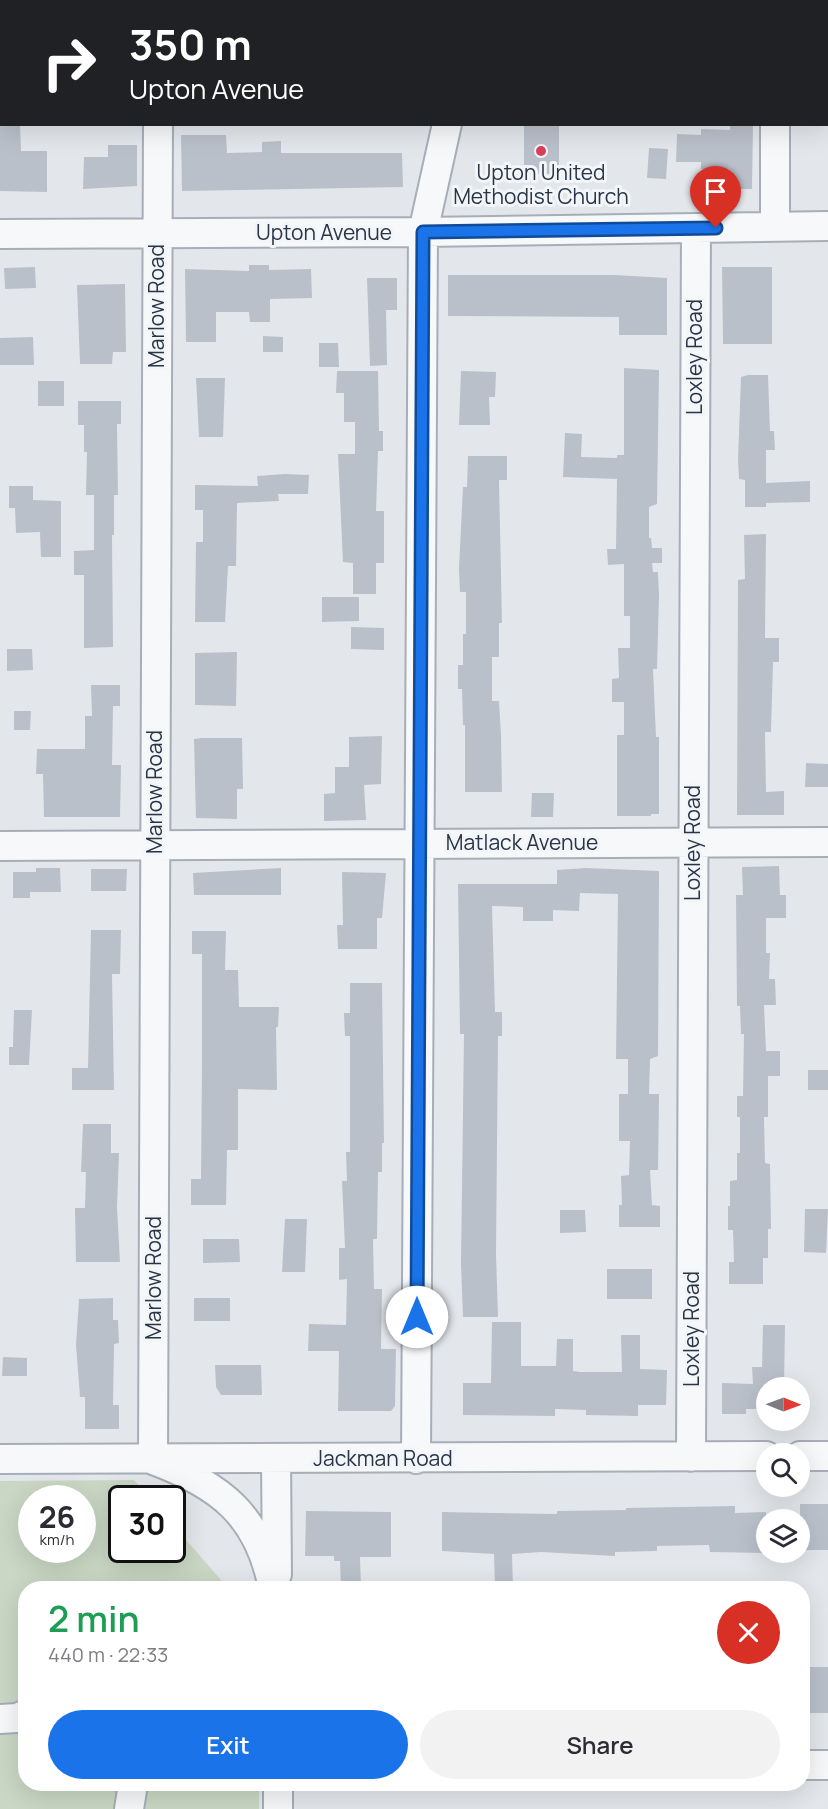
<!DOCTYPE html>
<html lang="en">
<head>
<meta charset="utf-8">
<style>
	:root { --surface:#fff; --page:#f2f2f3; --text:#2b2b33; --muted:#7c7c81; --accent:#1a73e8 }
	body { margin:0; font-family:Manrope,sans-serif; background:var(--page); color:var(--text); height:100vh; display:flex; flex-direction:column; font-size:22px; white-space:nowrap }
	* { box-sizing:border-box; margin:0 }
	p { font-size:20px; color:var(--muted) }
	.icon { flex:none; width:33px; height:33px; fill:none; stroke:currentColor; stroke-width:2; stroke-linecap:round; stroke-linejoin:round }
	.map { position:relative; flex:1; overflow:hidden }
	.sheet { position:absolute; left:18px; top:1581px; width:792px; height:210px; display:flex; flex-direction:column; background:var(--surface); border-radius:24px; box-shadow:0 6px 24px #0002 }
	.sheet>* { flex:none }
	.hud { position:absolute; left:0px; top:0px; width:828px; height:126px; box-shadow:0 6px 24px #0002; background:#202124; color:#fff; overflow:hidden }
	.needle { width:39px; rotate:91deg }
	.fabs { position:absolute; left:756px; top:1377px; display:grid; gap:12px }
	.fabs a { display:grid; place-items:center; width:54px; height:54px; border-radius:50%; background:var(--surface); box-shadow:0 6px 24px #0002; font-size:30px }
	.speed { position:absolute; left:18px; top:1485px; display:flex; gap:12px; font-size:30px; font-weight:700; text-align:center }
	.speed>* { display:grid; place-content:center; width:78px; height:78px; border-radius:50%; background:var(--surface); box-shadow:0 6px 24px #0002; line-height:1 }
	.speed small { font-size:15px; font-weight:400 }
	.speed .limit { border:3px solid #111; border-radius:9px; background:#fff; color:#111 }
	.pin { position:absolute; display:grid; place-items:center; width:51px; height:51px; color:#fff; margin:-62px -26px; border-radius:50% 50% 50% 0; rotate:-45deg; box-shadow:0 0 6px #0007 }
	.pin .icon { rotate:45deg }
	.me { position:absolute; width:66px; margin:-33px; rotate:0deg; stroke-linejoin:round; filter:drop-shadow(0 0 4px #0008) }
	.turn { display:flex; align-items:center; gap:21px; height:126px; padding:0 30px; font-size:27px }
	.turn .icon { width:78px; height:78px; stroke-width:2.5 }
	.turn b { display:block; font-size:42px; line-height:51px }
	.round { display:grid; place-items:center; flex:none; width:63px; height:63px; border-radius:32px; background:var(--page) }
	.headline { display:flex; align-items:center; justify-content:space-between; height:102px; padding:0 30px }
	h1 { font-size:36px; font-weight:600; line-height:45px; color:#1e9e55 }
	.action { display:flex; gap:12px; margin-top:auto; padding:12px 30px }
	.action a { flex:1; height:69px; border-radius:36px; background:var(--accent); color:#fff; font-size:24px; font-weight:600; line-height:69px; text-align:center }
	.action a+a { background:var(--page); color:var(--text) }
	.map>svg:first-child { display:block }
	.green { fill:#c9d7c4; fill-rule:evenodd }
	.building { fill:#bac0ca }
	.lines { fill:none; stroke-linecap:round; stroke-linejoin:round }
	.minor-casing { stroke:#a7aeb7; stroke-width:32 }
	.minor { stroke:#f6f8fa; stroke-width:28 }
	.route-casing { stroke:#114b97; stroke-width:15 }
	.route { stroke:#1a73e8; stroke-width:10 }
	.poi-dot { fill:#d8415b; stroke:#f3f6f9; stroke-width:2 }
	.labels { text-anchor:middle; stroke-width:6; stroke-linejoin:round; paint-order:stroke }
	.poi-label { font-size:21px; fill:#293446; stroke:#f3f6f9 }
	.street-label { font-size:21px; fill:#293446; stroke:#f3f6f9 }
</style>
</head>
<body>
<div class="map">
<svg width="828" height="1809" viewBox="0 0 828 1809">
	<rect width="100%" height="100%" fill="#e3e7ec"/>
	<!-- green -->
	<path class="green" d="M 134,1480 L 150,1498 L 122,1498 L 122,1550 L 172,1550 L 173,1525 L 228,1588 L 26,1588 L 26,1784 L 259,1784 L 259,1809 L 0,1809 L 0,1481 ZM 32,1498 L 82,1498 L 82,1550 L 32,1550 Z"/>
	<!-- building -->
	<path class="building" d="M 0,124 L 20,124 L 21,151 L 47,151 L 47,192 L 0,191 Z
		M 524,124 L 559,124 L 559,174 L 524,174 Z
		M 730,124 L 753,124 L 752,189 L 729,189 L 729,169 L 701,169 L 701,162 L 676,162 L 677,134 L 701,135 L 701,129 L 730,130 Z
		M 181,135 L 226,135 L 227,153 L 262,152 L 262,142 L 281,141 L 281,153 L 402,153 L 403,187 L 182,191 Z
		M 108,145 L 137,145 L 137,186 L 83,189 L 84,157 L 108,157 Z
		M 649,148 L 668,149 L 666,179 L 647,178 Z
		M 249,265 L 269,265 L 269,270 L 311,269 L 312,298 L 270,299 L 270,322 L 250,322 L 249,312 L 216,312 L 216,342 L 186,342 L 185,269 L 249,271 Z
		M 35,267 L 36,288 L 5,289 L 4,268 Z
		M 722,267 L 772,267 L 772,344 L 723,344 Z
		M 448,275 L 615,275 L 667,278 L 667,335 L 619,335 L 619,317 L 448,316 Z
		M 367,278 L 397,278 L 397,310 L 386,310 L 387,365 L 370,366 Z
		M 125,284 L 126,352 L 113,352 L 112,364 L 80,364 L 77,285 Z
		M 263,336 L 283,337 L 283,352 L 263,352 Z
		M 33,337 L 34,365 L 0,365 L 0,338 Z
		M 319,343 L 338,343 L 339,367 L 319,367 Z
		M 624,368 L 659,370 L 657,504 L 649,507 L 649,538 L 651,538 L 652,548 L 662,548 L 662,563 L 652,563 L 653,572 L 658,572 L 659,596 L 657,669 L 653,669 L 656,737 L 659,737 L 659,814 L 651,814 L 651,816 L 617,816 L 617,735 L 624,735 L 624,702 L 612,702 L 612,679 L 619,678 L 618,648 L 630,648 L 630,616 L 624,616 L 624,564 L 608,565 L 607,549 L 616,549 L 617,479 L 563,477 L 565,433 L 582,434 L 581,457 L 617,458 L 617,455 L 624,455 Z
		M 337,371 L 378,371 L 379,431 L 383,431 L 383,451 L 378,451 L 376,511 L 384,511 L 384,563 L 376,563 L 376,594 L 353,594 L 353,563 L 343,562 L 338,454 L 355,454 L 355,422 L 344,422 L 344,393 L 336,393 Z
		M 461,371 L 496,372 L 495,397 L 489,397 L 490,425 L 459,425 Z
		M 748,375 L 768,375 L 770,431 L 774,431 L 775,450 L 766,450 L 766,483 L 810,481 L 810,502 L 766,503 L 766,507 L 745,507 L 745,480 L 739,479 L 738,460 L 741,377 Z
		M 196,378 L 225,378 L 223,437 L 199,437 Z
		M 38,381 L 64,381 L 64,406 L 38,406 Z
		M 78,401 L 121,401 L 121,424 L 117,424 L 118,495 L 114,495 L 114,535 L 112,535 L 113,647 L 84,648 L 84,575 L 74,575 L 74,551 L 94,550 L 94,495 L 86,495 L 87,452 L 84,452 L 84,425 L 78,425 Z
		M 468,456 L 507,456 L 507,480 L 499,480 L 502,623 L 499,623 L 499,657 L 492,657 L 492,701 L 499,701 L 501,735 L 502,792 L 465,792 L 465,725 L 463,725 L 462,689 L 458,689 L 458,665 L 463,665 L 463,634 L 466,634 L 466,592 L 460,592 L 459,569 L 463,487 L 467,487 Z
		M 285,474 L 309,475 L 308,494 L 278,494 L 279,501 L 237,503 L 236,566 L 228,566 L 225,622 L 195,622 L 196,542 L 203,542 L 203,510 L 195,510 L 195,485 L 258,486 L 257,476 Z
		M 9,486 L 33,486 L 33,500 L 61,501 L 61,557 L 41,557 L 40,532 L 16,533 L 15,508 L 9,508 Z
		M 766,534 L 765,638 L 779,638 L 779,662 L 773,662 L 771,732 L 765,732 L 766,792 L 784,791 L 784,815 L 737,815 L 738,580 L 745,579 L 744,535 Z
		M 322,597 L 359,597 L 359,621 L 322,622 Z
		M 351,627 L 384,628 L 384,650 L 351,649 Z
		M 7,649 L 32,649 L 33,670 L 7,671 Z
		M 237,652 L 236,706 L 195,705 L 195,653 Z
		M 91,685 L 120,685 L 120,706 L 113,706 L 112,765 L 121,765 L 120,817 L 44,817 L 43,774 L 36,774 L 37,749 L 85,749 L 85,716 L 92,716 Z
		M 14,711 L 31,711 L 30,730 L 14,730 Z
		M 382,736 L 381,784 L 364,785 L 366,820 L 324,821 L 324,794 L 335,793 L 335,767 L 349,767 L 349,737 Z
		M 202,738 L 242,738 L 243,789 L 237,789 L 237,819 L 196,818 L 194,739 Z
		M 806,763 L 828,764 L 828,787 L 805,787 Z
		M 532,793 L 554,793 L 553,817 L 531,817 Z
		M 779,866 L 780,895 L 786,895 L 786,918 L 766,918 L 766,953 L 770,953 L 769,979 L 775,979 L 776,1005 L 764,1005 L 766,1051 L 780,1051 L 780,1076 L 768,1076 L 768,1117 L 764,1117 L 765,1163 L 770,1164 L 771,1229 L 768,1229 L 768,1258 L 763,1258 L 763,1284 L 729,1284 L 729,1262 L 734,1262 L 733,1230 L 728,1230 L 728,1206 L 730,1206 L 730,1181 L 737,1180 L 737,1153 L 740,1153 L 740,1117 L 737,1117 L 737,1096 L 743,1096 L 744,1034 L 741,1034 L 740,1006 L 737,1006 L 736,895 L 743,895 L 742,867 Z
		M 36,868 L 60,868 L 61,892 L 30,892 L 30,898 L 13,898 L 13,872 L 36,872 Z
		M 281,868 L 281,895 L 194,895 L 193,873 Z
		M 586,868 L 659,871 L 658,1056 L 650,1059 L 649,1094 L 659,1094 L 658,1170 L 650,1170 L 652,1205 L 660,1206 L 660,1227 L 619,1227 L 619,1205 L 622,1205 L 621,1176 L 629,1175 L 630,1141 L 619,1141 L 619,1094 L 628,1094 L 628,1059 L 616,1059 L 618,894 L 580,893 L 579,911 L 553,910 L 553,921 L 523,921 L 523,907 L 492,906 L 495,1012 L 502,1012 L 502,1036 L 498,1036 L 496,1254 L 498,1317 L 463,1317 L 461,1264 L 464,1034 L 460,1034 L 458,884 L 557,884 L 557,870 Z
		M 91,869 L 127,869 L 126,891 L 91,891 Z
		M 342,872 L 386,873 L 382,918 L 377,918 L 377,949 L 338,949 L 337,925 L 343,925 Z
		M 91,930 L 121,930 L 120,974 L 112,974 L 114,1090 L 72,1090 L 72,1068 L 88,1068 Z
		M 192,931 L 226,931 L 225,970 L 238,970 L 239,1007 L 279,1007 L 278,1027 L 276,1027 L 277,1090 L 238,1089 L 238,1150 L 227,1150 L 226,1205 L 191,1205 L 191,1179 L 201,1179 L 202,1061 L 202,954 L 192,954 Z
		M 350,983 L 382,983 L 384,1143 L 382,1143 L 382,1172 L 378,1172 L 377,1239 L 373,1239 L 374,1289 L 382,1289 L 381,1349 L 396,1349 L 395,1406 L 391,1411 L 338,1411 L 339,1351 L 308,1351 L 309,1324 L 346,1325 L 347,1279 L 339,1280 L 339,1248 L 345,1248 L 342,1181 L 347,1181 L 346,1152 L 350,1152 L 350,1036 L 345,1036 L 344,1013 L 350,1013 Z
		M 14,1010 L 32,1010 L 29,1065 L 9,1065 L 9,1047 L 13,1047 Z
		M 808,1070 L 828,1070 L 828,1090 L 808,1090 Z
		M 83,1124 L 111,1124 L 111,1153 L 119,1153 L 117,1207 L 120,1262 L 76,1262 L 75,1208 L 85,1208 L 86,1172 L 81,1172 Z
		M 805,1209 L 828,1209 L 826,1253 L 804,1252 Z
		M 560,1210 L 585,1210 L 586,1232 L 560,1233 Z
		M 285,1219 L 307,1219 L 305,1272 L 282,1272 Z
		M 203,1239 L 239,1239 L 240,1262 L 203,1263 Z
		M 607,1269 L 652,1269 L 652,1299 L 607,1299 Z
		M 113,1298 L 113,1320 L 118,1320 L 119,1343 L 114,1344 L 113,1405 L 119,1405 L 119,1429 L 85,1429 L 85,1397 L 80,1397 L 76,1345 L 79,1299 Z
		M 194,1298 L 230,1298 L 230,1321 L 194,1321 Z
		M 492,1322 L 521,1322 L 521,1366 L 556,1366 L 557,1339 L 573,1339 L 573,1371 L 580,1372 L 622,1372 L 621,1335 L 640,1335 L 640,1369 L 667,1370 L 666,1405 L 638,1405 L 638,1416 L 586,1415 L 586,1410 L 555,1409 L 555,1416 L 463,1415 L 463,1383 L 491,1383 Z
		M 763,1325 L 785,1325 L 784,1388 L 766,1388 L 766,1409 L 746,1409 L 746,1414 L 722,1414 L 722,1383 L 753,1384 L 752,1367 L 762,1367 Z
		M 3,1357 L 27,1358 L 27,1376 L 2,1376 Z
		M 215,1365 L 261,1365 L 262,1395 L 221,1395 L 216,1387 Z
		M 800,1504 L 828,1504 L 828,1550 L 800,1550 Z
		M 735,1506 L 735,1513 L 766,1512 L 766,1553 L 710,1552 L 709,1545 L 657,1546 L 657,1551 L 615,1552 L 615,1556 L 541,1552 L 512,1554 L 513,1588 L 495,1588 L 494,1554 L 442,1551 L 442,1512 L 557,1514 L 557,1511 L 626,1510 L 626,1508 Z
		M 306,1511 L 391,1512 L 391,1557 L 360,1557 L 361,1588 L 341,1588 L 340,1561 L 334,1561 L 334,1556 L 305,1556 Z
		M 802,1667 L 828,1667 L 828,1713 L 802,1713 Z"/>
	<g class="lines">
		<defs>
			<path id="minor" d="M 158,2 L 158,0
				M 465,2 L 465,0
				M 776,2 L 776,0
				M 158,124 L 153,1460 C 220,1485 259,1515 273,1588
				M 775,227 L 775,124
				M 0,234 L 423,232 L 828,226
				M 0,846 L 828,842
				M 800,1456 L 828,1456
				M 691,1457 L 696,228
				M 0,1459 L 766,1456
				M 276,1459 L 277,1574
				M 416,1459 L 423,232 L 447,124
				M 0,1719 L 17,1718 L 26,1714
				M 802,1765 L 828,1765
				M 278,1784 L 278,1809
				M 129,1809 L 133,1784"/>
		</defs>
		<!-- minor casing -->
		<use href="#minor" class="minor-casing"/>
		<!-- minor -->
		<use href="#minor" class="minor"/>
	</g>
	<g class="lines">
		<defs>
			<path id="route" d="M 417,1317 L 423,232 L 716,228"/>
		</defs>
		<!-- route casing -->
		<use href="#route" class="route-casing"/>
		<!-- route -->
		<use href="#route" class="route"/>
	</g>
	<!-- markers -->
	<circle class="poi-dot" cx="541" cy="151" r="6"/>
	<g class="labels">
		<!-- poi labels -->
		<g class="poi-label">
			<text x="541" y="180">Upton United<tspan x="541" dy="24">Methodist Church</tspan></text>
		</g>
		<!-- street labels -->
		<g class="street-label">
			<text x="324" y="240">Upton Avenue</text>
			<text transform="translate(157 306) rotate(-90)" y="7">Marlow Road</text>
			<text transform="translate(695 357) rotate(-90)" y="7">Loxley Road</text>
			<text transform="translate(155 792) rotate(-90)" y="7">Marlow Road</text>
			<text x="522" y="850">Matlack Avenue</text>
			<text transform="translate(693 843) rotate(-90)" y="7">Loxley Road</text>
			<text transform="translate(154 1278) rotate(-90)" y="7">Marlow Road</text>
			<text transform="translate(692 1329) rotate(-90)" y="7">Loxley Road</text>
			<text x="383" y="1466">Jackman Road</text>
		</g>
	</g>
</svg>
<div class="fabs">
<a><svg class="needle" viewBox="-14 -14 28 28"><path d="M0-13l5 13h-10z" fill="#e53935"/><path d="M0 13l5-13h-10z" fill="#7c7c81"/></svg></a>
<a><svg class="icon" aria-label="search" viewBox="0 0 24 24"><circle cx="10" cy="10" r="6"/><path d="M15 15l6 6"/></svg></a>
<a><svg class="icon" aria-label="layers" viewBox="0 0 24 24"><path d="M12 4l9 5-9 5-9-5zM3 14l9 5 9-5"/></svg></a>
</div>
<div class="speed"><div>26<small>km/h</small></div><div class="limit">30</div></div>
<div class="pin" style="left:716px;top:228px;background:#d93025"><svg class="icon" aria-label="arrive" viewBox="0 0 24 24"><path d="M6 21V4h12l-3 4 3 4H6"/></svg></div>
<svg class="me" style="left:417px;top:1317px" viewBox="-20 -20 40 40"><circle r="19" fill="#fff"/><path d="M0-13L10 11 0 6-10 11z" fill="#1a73e8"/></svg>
<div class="hud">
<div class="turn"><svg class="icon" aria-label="right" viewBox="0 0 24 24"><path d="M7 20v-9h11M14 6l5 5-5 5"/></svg><div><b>350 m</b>Upton Avenue</div></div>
</div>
<section class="sheet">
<div class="headline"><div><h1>2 min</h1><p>440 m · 22:33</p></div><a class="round" style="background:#d93025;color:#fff"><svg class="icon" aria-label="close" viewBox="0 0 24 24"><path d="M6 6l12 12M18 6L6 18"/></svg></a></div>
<div class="action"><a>Exit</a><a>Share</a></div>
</section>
</div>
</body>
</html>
